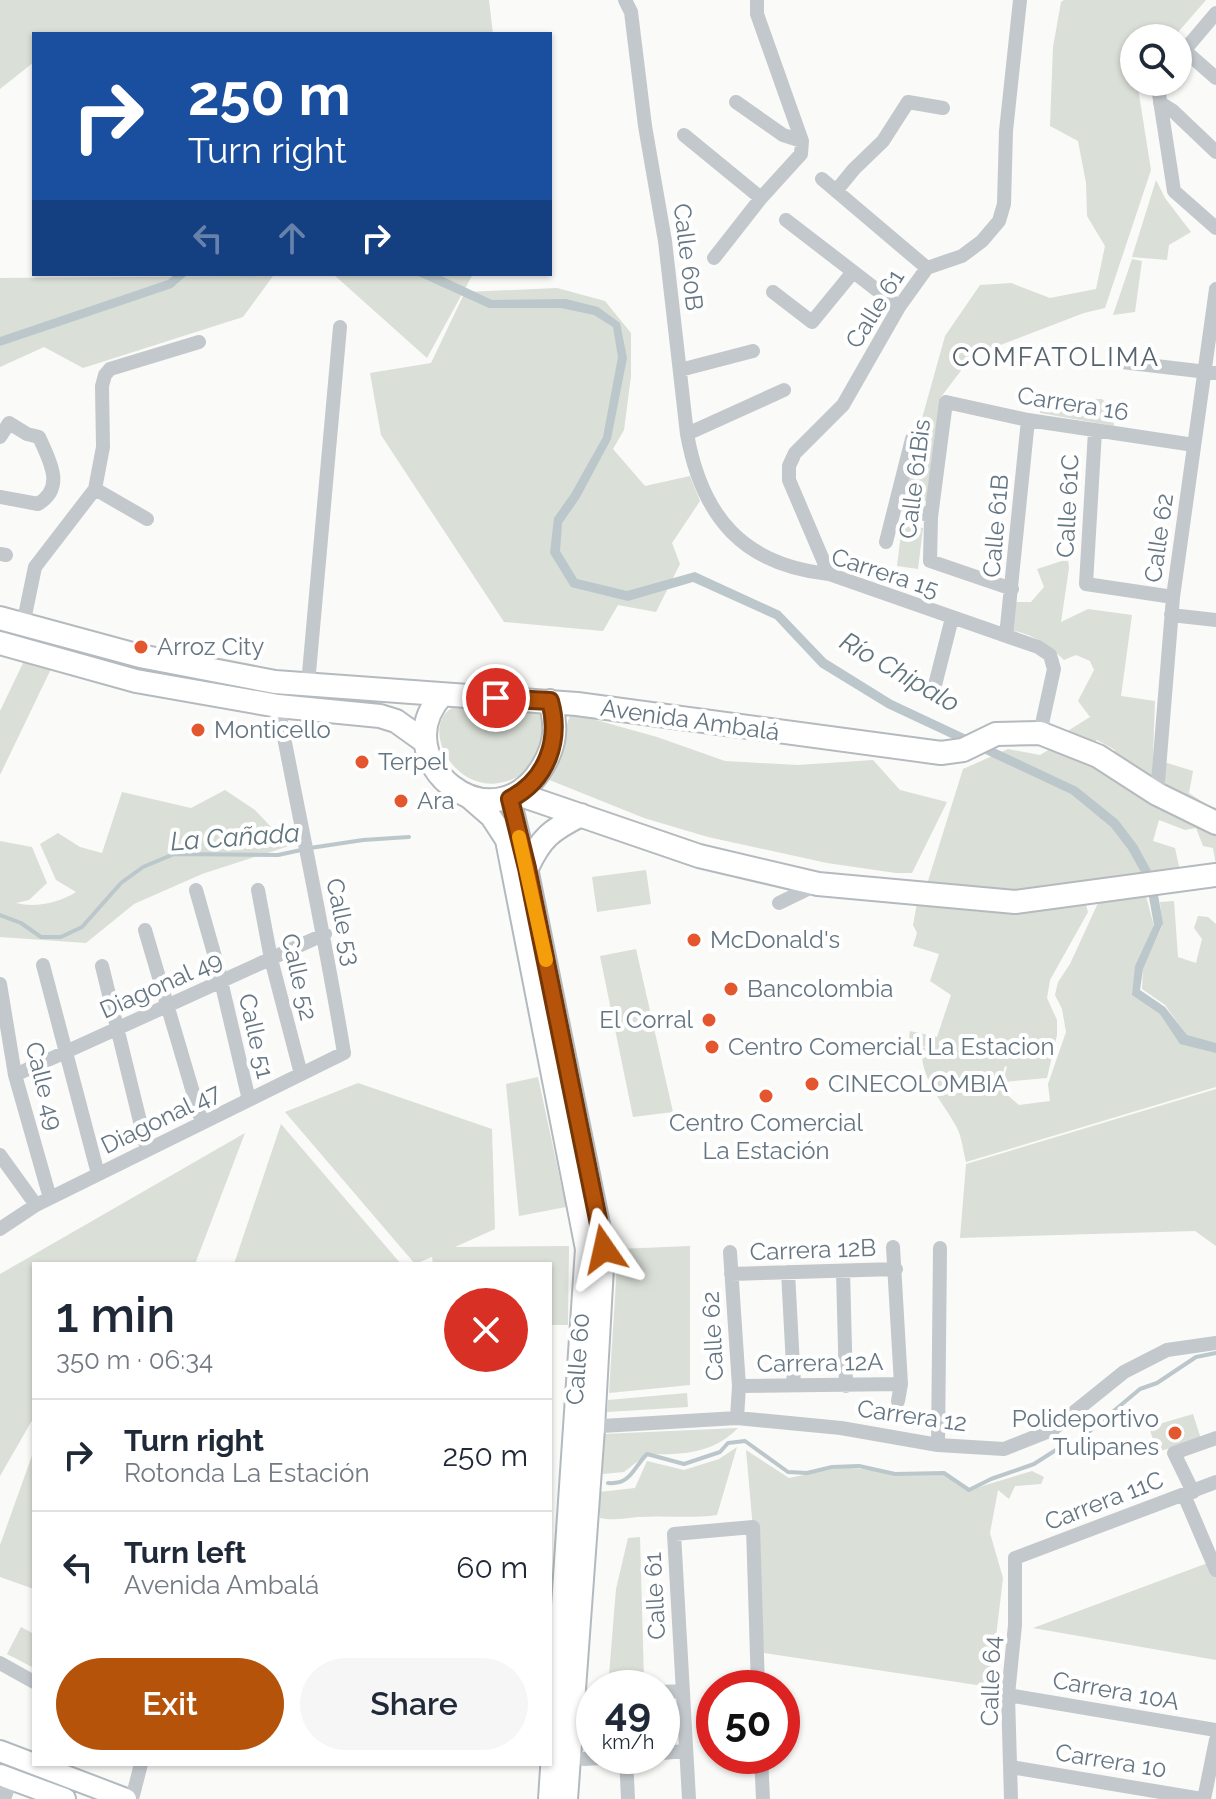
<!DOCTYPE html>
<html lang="en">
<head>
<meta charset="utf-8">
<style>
	:root { --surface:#fff; --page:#f6f6f7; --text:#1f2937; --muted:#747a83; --line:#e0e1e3; --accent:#b45309 }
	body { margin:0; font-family:Raleway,sans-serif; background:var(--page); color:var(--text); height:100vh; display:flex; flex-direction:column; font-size:30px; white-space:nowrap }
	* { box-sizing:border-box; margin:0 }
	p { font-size:26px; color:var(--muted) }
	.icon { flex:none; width:44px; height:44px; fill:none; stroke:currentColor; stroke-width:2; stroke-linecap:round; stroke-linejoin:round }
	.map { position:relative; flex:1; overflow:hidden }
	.sheet { position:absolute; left:32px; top:1262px; width:520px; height:504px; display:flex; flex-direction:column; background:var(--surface); border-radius:0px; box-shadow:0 2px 6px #0004 }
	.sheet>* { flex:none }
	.banner { position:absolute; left:32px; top:32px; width:520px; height:244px; border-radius:0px; box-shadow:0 2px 6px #0004; background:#1a4fa0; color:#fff; overflow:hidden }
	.controls { position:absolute; left:1120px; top:24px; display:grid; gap:16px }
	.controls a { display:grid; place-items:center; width:72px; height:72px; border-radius:50%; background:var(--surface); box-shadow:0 2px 6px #0004; font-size:40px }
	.speed { position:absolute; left:576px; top:1670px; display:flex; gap:16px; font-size:40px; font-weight:700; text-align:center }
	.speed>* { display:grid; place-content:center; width:104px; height:104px; border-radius:50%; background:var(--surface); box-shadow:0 2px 6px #0004; line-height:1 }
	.speed small { font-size:20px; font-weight:400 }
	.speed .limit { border:12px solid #d22; background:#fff; color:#111 }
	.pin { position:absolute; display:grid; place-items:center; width:68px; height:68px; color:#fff; margin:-34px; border:4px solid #fff; border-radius:50%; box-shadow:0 2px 8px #0007 }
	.me { position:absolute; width:88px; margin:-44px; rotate:349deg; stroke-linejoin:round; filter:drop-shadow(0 0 6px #0008) }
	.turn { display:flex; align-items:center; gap:28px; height:168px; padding:0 24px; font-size:36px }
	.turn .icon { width:104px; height:104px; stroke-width:2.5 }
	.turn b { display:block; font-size:56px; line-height:68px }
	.lanes { display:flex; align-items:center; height:76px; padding:0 24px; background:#0003; justify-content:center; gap:40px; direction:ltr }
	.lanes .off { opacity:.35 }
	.round { display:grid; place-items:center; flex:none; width:84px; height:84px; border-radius:42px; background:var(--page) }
	.headline { display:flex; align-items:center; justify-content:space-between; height:136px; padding:0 24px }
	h1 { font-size:48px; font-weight:600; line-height:60px }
	.action { display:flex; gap:16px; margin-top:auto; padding:16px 24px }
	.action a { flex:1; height:92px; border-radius:48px; background:var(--accent); color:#fff; font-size:32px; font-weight:600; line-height:92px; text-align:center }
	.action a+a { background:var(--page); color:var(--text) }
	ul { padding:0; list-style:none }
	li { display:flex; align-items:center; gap:24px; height:112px; padding:0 24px; border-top:2px solid var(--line) }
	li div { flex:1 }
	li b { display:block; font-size:30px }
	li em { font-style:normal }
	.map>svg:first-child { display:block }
	.green { fill:#dadfd7 }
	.water { fill:#bbc7cb }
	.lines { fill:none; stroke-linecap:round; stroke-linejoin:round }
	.stream { stroke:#bbc7cb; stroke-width:4 }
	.secondary-casing { stroke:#b3babf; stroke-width:24 }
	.primary-casing { stroke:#b5babe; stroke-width:26 }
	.minor { stroke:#c3c8cc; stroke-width:14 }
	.secondary { stroke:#fff; stroke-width:20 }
	.primary { stroke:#fff; stroke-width:22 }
	.route-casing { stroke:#753606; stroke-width:20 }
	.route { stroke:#b45309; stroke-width:14 }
	.slow { stroke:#f59e0b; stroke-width:14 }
	.poi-dot { fill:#e4572e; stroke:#fff; stroke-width:3 }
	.labels { text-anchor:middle; stroke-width:8; stroke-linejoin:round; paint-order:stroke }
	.street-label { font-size:24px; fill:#657683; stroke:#fff }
	.poi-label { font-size:24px; fill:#657683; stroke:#fff; text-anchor:start }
	.neighbourhood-label { font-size:26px; letter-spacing:2px; fill:#57646e; stroke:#fff }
	.water-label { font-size:26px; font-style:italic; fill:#60757c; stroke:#fff }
</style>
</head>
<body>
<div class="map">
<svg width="1216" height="1799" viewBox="0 0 1216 1799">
	<rect width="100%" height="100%" fill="#fafaf8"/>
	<!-- green -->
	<path class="green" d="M 0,0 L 489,0 L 493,34 L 34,34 L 34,62 L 0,89 Z
		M 1064,0 L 1206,0 L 1173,38 L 1134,38 L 1134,82 L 1137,82 L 1151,170 L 1105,308 L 1084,313 L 972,356 L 941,397 L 935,470 L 929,502 L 911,498 L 904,483 L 945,336 L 980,285 L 1011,283 L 1050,298 L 1096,289 L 1105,246 L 1087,216 L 1086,183 L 1078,141 L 1050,126 L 1053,47 L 1061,2 Z
		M 1156,180 L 1165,198 L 1191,232 L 1169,245 L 1167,260 L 1132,257 Z
		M 1132,259 L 1142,261 L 1135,312 L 1113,315 Z
		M 333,274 L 473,274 L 427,358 Z
		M 273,276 L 243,317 L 83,368 L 44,347 L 0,367 L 0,278 Z
		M 557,288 L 605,301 L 631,333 L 631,376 L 624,430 L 613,449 L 645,486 L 690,476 L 700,501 L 672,543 L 680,564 L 656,612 L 618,605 L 603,631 L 504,622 L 381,435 L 370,373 L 431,363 L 465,292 Z
		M 1041,398 L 1102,399 L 1112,409 L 1114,426 L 1040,413 Z
		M 902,525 L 923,528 L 918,569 L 897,566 Z
		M 1068,559 L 1069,568 L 1061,622 L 1088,609 L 1132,615 L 1121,696 L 1155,701 L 1152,784 L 1111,759 L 1115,750 L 1097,740 L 1089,746 L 1066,732 L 1090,717 L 1078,701 L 1094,670 L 1090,661 L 1076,655 L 1064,660 C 1048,644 1034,635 1011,630 L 1016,602 L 1031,602 L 1044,587 L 1037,569 Z
		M 24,661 L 51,669 L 0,775 L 0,711 Z
		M 452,708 L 539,711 L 547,724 C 544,735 543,750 537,760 C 532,770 522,775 513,779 C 457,803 418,727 452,708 Z
		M 571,713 L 657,737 L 725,761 L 798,765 L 873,760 L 900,790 L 947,802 L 912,873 L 896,873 L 827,863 L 708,837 L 644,818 L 547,779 Z
		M 1052,748 L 1096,763 L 1216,827 L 1216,865 L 1213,848 L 1203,846 L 1196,828 L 1185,830 L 1159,820 L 1153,841 L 1175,848 L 1180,871 L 1034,910 L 1086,905 L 1088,912 L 1050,980 L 1047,998 L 1057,1020 L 1057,1035 L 1047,1078 L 1003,1082 L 1007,1067 L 1005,1066 C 998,1088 1002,1091 1019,1105 L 1050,1101 L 1048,1084 L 1066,1032 L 1062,1009 L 1055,995 L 1058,982 L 1070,964 L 1098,903 L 1146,896 L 1154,926 L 1134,993 L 1161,1011 L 1182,1042 L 1216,1051 L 1216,1087 L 966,1162 C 963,1151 962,1136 956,1126 C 940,1097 922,1083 921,1046 L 946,1059 L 950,1055 L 937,1053 L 909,1039 L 910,1031 L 937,1037 L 951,995 L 930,981 L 939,954 L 913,946 L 917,933 L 913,925 L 921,881 L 928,881 L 963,769 L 1008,749 L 1040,755 Z
		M 1164,762 L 1193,771 L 1189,793 L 1207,805 L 1216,808 L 1216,818 L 1162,793 Z
		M 225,790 L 255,810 L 289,846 L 202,874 L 134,904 L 86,943 L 0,937 L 0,841 L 32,847 L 47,883 L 29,900 L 16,903 C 36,908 58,903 76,892 L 56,880 L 40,844 L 58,833 L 80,847 L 102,853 L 122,792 L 191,808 Z
		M 646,870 L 651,904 L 597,912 L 592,877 Z
		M 1174,901 L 1178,957 L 1196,963 L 1202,939 L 1194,928 L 1198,916 L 1208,917 L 1216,924 L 1216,1044 L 1187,1036 L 1165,1005 L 1142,989 L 1143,968 L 1162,926 L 1160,902 Z
		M 636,949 L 673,1112 L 633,1117 L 600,956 Z
		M 538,1077 L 566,1207 L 519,1216 L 506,1084 Z
		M 358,1083 L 492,1129 L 495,1229 L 455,1247 L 569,1246 L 568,1325 L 550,1325 L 550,1264 L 433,1264 L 432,1257 L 415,1264 L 285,1112 Z
		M 1216,1089 L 1216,1246 L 1195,1231 L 960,1238 L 966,1164 Z
		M 281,1124 L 401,1264 L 234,1264 Z
		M 245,1133 L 195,1264 L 34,1264 L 34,1417 L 0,1476 L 0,1274 Z
		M 690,1246 L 690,1385 L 609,1393 L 618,1249 Z
		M 687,1393 L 688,1407 L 607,1412 L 608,1400 Z
		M 1193,1414 L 1201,1439 L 1157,1452 L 1149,1427 Z
		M 738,1428 C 713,1454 681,1455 647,1454 L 624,1472 L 603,1474 L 603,1434 Z
		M 737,1447 L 717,1515 C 690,1519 665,1515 638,1517 C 624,1518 614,1521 600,1518 L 599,1492 L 635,1488 L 647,1461 L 684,1470 L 719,1459 Z
		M 34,1450 L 34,1589 L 0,1577 L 0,1545 Z
		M 746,1450 L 789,1478 L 842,1467 L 911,1474 L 944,1473 L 969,1490 L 1032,1471 L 1044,1477 L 1041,1484 L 1015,1486 L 1009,1499 L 998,1490 L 990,1533 L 1003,1578 L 990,1687 L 764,1653 Z
		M 640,1537 L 644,1680 L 609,1675 L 616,1589 L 628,1538 Z
		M 1213,1561 L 1216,1570 L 1216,1660 L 1033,1628 Z
		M 21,1627 L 34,1634 L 34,1668 L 7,1654 Z"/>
	<!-- water -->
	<path class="water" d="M 175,274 L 188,274 L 172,288 L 0,346 L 0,337 L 168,280 Z
		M 414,274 L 437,274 L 492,300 L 566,299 L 598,307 L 620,323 L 627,358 L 611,439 L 579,499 L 562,523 L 560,551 L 577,579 L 627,591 L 695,572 L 780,611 L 826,659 L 892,700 L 1077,787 L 1118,820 L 1137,845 L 1155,878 L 1163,923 L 1143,969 L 1140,990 L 1165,1007 L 1187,1035 L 1216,1043 L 1216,1053 L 1180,1044 L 1160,1014 L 1132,995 L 1135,966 L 1154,925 L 1146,881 L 1128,849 L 1111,827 L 1071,794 L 887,708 L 820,667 L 775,619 L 693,582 L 628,601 L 571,587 L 550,553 L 554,518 L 571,494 L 603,437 L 618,357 L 613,327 L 594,315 L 561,308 L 489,308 Z"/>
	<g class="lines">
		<!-- stream -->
		<path class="stream" d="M 310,848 L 363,840 L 409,837
			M 0,915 L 21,923 L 41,937 L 61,937 L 82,927 L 121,883 L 143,867 L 174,854 L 278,855 L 301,850
			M 608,1483 C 631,1485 633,1468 647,1454 L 684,1464 L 720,1452 L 728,1443 L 745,1441 L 788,1472 L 807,1473 L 832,1467 L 859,1466 L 895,1474 L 944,1473 L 969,1490 L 991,1479 L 1034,1464 L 1059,1448 L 1078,1441 L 1140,1389 L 1157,1383 L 1196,1357 L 1216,1353"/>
		<defs>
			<path id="secondary" d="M 468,797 L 491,817 L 506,840 L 586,1249 L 549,1799
				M 510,799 L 527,868 L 604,1249 L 594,1428 L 567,1799
				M 0,1751 L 126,1799
				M 0,1775 L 65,1799"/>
			<path id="primary" d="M 0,618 L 140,656 L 275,682 L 577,704 L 941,753 L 963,750 L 996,734 L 1040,733 L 1098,756 L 1157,794 L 1216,823
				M 0,643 L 136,681 L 278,706 L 380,716 L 396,721 L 424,741
				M 442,695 C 383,759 493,851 543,766 C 556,744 557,726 550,701
				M 518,794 L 699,856 L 818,884 L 1015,902 L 1216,875
				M 527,868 C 541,838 551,830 581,815"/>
		</defs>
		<!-- secondary casing -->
		<use href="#secondary" class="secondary-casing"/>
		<!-- primary casing -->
		<use href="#primary" class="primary-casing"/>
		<!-- minor -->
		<path class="minor" d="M 625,0 L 631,12 L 645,126 L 665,241 L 687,434 C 702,517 743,565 829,574 L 1038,647 L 1050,655 L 1054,669 L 1040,733
			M 1184,50 L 1216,78
			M 1178,58 L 1216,13
			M 1161,82 L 1159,94 L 1174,191 L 1216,228
			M 736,102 L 783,135 L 802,141
			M 1160,103 L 1173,111 L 1216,152
			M 684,135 L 761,198
			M 822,179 L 927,268
			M 836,191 L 854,169 L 883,141 L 908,102 L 943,108
			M 786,220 L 899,307
			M 714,258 L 761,198 L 801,154 L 802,141 L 757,14 L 757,0
			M 773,292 L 812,322 L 853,272
			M 1122,362 L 1216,373
			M 680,370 L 753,351
			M 1095,431 L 1086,584 L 1173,597
			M 687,434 L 784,390
			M 0,437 L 9,423 L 27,434 L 39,437 C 49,460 66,487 38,504 L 0,497
			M 95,489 L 147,519
			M 897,501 L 931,517
			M 886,542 L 912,439
			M 0,554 L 6,555
			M 829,574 L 789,480 L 789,466 L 795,453 L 843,405 L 899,307 L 927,268 L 962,256 L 982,241 L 999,221 L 1004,204 L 1006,131 L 1020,0
			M 1012,589 L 930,561 L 931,517 L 946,402 L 1028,420 L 1194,445
			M 1171,615 L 1216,620
			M 23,625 L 35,567 L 95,489 L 103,447 L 102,386 L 105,375 L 110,369 L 199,342
			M 1006,636 L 1028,420
			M 308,684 L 340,327
			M 932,697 L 952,618
			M 1157,794 L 1173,597 L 1216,289
			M 196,890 L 217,964 L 249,1100
			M 258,890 L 271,959 L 301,1074
			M 779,903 L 818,884
			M 145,930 L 202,1123
			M 43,965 L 98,1174
			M 102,966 L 147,1150
			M 0,984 L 15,1075 L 50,1198
			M 15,1075 L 325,934
			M 0,1155 L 36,1205
			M 0,1229 L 36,1205 L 344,1053 C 325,937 300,822 278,706
			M 893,1247 L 901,1384 L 898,1401
			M 730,1252 L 739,1386 L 737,1418
			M 843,1271 L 846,1386
			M 788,1272 L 794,1385
			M 731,1274 L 896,1269
			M 739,1386 L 901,1384
			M 585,1427 L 737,1418 L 841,1428 L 938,1445 L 1004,1449 L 1052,1430 L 1124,1372 L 1167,1350 L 1216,1343
			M 938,1445 L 940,1248
			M 1193,1492 L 1174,1453 L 1216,1438
			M 1184,1495 L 1216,1570
			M 0,1663 L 34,1682
			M 662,1692 L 682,1691
			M 1008,1695 L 1216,1730
			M 572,1698 L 594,1696
			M 662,1753 L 685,1751
			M 761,1756 L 763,1799
			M 626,1757 L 628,1799
			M 584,1759 L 631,1756
			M 1011,1767 L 1202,1799
			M 4,1799 L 11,1779
			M 132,1799 L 141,1764
			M 689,1799 L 674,1534 L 753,1527 L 758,1688
			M 1011,1799 L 1008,1695 L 1015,1625 L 1015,1558 L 1216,1482
			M 1204,1799 L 1216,1740"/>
		<!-- secondary -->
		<use href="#secondary" class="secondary"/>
		<!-- primary -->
		<use href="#primary" class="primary"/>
	</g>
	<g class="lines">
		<defs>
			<path id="route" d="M 496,698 L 550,701 C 561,740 547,780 510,799 L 527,868 L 604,1249"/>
		</defs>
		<!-- route casing -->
		<use href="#route" class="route-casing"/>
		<!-- route -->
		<use href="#route" class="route"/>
		<!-- slow -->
		<path class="slow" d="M 519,837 L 546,960"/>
	</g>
	<!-- markers -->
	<g class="poi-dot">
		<circle cx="141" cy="647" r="8"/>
		<circle cx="198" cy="730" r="8"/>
		<circle cx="362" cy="762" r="8"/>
		<circle cx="401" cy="801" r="8"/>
		<circle cx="694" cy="940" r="8"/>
		<circle cx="731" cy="989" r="8"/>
		<circle cx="709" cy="1020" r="8"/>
		<circle cx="712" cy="1047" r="8"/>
		<circle cx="812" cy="1084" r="8"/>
		<circle cx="766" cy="1096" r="8"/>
		<circle cx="1175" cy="1433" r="8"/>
	</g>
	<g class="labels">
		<!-- street labels -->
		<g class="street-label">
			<text transform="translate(688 257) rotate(83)" y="8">Calle 60B</text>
			<text transform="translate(875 309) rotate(-58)" y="8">Calle 61</text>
			<text transform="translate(1073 404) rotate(9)" y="8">Carrera 16</text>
			<text transform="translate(915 479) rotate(-83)" y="8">Calle 61Bis</text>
			<text transform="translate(1068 506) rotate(-87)" y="8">Calle 61C</text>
			<text transform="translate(996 526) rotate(-85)" y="8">Calle 61B</text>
			<text transform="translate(1159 538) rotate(-82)" y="8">Calle 62</text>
			<text transform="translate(885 573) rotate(18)" y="8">Carrera 15</text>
			<text transform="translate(690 720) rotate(8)" y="8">Avenida Ambalá</text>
			<text transform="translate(343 922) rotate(78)" y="8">Calle 53</text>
			<text transform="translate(299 977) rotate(77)" y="8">Calle 52</text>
			<text transform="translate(161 985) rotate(-24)" y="8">Diagonal 49</text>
			<text transform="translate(256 1036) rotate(77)" y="8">Calle 51</text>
			<text transform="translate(44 1086) rotate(76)" y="8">Calle 49</text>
			<text transform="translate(161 1119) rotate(-26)" y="8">Diagonal 47</text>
			<text transform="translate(813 1250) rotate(-2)" y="8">Carrera 12B</text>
			<text transform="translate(713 1336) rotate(-93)" y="8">Calle 62</text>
			<text transform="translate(578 1359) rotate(-86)" y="8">Calle 60</text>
			<text transform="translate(820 1363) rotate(-1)" y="8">Carrera 12A</text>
			<text transform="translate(912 1416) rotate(8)" y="8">Carrera 12</text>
			<text transform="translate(1104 1501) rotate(-21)" y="8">Carrera 11C</text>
			<text transform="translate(655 1596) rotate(-93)" y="8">Calle 61</text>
			<text transform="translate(991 1681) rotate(-88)" y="8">Calle 64</text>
			<text transform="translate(1116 1691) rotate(10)" y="8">Carrera 10A</text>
			<text transform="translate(1111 1761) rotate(9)" y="8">Carrera 10</text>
		</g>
		<!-- poi labels -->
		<g class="poi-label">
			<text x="157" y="655">Arroz City</text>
			<text x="214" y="738">Monticello</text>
			<text x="378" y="770">Terpel</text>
			<text x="417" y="809">Ara</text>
			<text x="710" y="948">McDonald's</text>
			<text x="747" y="997">Bancolombia</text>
			<text x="693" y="1028" text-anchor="end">El Corral</text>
			<text x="728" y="1055">Centro Comercial La Estacion</text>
			<text x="828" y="1092">CINECOLOMBIA</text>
			<text x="766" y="1131" text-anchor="middle">Centro Comercial<tspan x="766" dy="28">La Estación</tspan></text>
			<text x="1159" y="1427" text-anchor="end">Polideportivo<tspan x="1159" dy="28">Tulipanes</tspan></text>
		</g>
		<!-- neighbourhood labels -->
		<g class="neighbourhood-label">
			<text x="1056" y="366">COMFATOLIMA</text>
		</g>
		<!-- water labels -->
		<g class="water-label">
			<text transform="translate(900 672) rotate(30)" y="9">Río Chipalo</text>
			<text transform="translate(235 837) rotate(-4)" y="9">La Cañada</text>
		</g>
	</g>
</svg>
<div class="controls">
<a><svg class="icon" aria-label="search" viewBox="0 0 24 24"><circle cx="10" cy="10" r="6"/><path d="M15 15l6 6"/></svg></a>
</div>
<div class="speed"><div>49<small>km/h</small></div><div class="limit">50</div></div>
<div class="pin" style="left:496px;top:698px;background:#d93025"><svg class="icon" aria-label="arrive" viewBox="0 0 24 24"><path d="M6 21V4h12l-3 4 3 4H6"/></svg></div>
<svg class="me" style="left:604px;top:1249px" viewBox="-20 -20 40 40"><path d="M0-17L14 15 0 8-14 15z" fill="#b45309" stroke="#fff" stroke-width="4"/></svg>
<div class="banner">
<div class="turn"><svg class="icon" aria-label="right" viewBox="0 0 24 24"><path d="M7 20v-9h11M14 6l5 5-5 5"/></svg><div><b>250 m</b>Turn right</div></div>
<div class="lanes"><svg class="icon off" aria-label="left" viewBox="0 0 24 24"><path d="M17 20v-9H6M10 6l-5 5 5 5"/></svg><svg class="icon off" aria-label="ahead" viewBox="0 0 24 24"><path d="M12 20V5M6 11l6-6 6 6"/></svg><svg class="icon" aria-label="right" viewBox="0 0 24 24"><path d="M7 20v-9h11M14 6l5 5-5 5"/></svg></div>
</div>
<section class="sheet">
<div class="headline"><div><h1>1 min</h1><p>350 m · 06:34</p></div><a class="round" style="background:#d93025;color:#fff"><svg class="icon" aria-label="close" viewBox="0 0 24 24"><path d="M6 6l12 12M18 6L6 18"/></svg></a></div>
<ul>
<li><svg class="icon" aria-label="right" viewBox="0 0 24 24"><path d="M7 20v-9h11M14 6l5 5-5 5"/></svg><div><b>Turn right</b><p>Rotonda La Estación</p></div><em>250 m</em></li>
<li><svg class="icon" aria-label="left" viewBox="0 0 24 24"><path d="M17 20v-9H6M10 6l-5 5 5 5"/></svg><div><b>Turn left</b><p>Avenida Ambalá</p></div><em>60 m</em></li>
</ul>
<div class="action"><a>Exit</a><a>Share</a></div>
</section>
</div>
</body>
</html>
